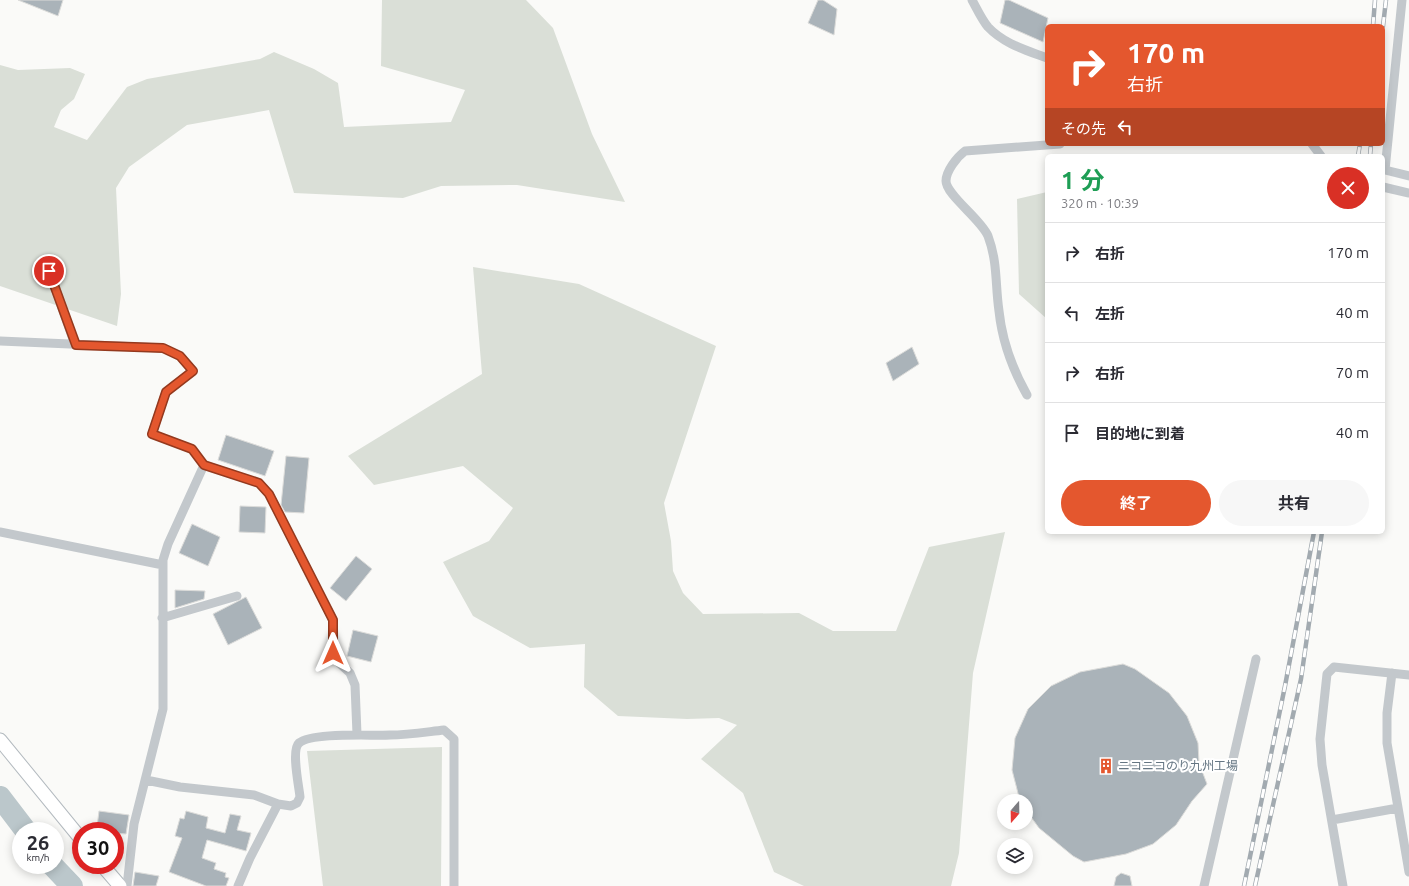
<!DOCTYPE html>
<html lang="ja">
<head>
<meta charset="utf-8">
<style>
	:root { --surface:#fff; --page:#f7f7f7; --text:#2b2b33; --muted:#7c7c81; --line:#e1e1e2; --accent:#e4572e }
	body { margin:0; font-family:Ubuntu,"Noto Sans JP",sans-serif; background:var(--page); color:var(--text); height:100vh; display:flex; flex-direction:column; font-size:15px; white-space:nowrap }
	* { box-sizing:border-box; margin:0 }
	p { font-size:13px; color:var(--muted) }
	.icon { flex:none; width:22px; height:22px; fill:none; stroke:currentColor; stroke-width:2; stroke-linecap:round; stroke-linejoin:round }
	.map { position:relative; flex:1; overflow:hidden }
	.side { position:absolute; left:1045px; top:154px; width:340px; height:380px; display:flex; flex-direction:column; background:var(--surface); border-radius:6px; box-shadow:0 2px 10px #0003 }
	.side>* { flex:none }
	.guide { position:absolute; left:1045px; top:24px; width:340px; height:122px; border-radius:6px; box-shadow:0 2px 10px #0003; background:#e4572e; color:#fff; overflow:hidden }
	.needle { width:26px; rotate:200deg }
	.controls { position:absolute; left:997px; top:794px; display:grid; gap:8px }
	.controls a { display:grid; place-items:center; width:36px; height:36px; border-radius:50%; background:var(--surface); box-shadow:0 2px 10px #0003; font-size:20px }
	.speed { position:absolute; left:12px; top:822px; display:flex; gap:8px; font-size:20px; font-weight:700; text-align:center }
	.speed>* { display:grid; place-content:center; width:52px; height:52px; border-radius:50%; background:var(--surface); box-shadow:0 2px 10px #0003; line-height:1 }
	.speed small { font-size:10px; font-weight:400 }
	.speed .limit { border:6px solid #d22; background:#fff; color:#111 }
	.pin { position:absolute; display:grid; place-items:center; width:34px; height:34px; color:#fff; margin:-17px; border:2px solid #fff; border-radius:50%; box-shadow:0 1px 4px #0007 }
	.me { position:absolute; width:44px; margin:-22px; rotate:0deg; stroke-linejoin:round; filter:drop-shadow(0 0 3px #0008) }
	.turn { display:flex; align-items:center; gap:14px; height:84px; padding:0 16px; font-size:18px }
	.turn .icon { width:52px; height:52px; stroke-width:2.5 }
	.turn b { display:block; font-size:28px; line-height:34px }
	.then { display:flex; align-items:center; height:38px; padding:0 16px; background:#0003; gap:8px; font-size:15px }
	.round { display:grid; place-items:center; flex:none; width:42px; height:42px; border-radius:21px; background:var(--page) }
	.overview { display:flex; align-items:center; justify-content:space-between; height:68px; padding:0 16px }
	h1 { font-size:24px; font-weight:700; line-height:30px; color:#1e9e55 }
	.primary-button { display:flex; gap:8px; margin-top:auto; padding:8px 16px }
	.primary-button a { flex:1; height:46px; border-radius:24px; background:var(--accent); color:#fff; font-size:16px; font-weight:700; line-height:46px; text-align:center }
	.primary-button a+a { background:var(--page); color:var(--text) }
	ul { padding:0; list-style:none }
	li { display:flex; align-items:center; gap:12px; height:60px; padding:0 16px; border-top:1px solid var(--line) }
	li div { flex:1 }
	li b { display:block; font-size:15px }
	li em { font-style:normal }
	.map>svg:first-child { display:block }
	.green { fill:#dadfd7 }
	.lines { fill:none; stroke-linecap:round; stroke-linejoin:round }
	.river { stroke:#bbc7cb; stroke-width:22 }
	.building { fill:#aab3b9; stroke:#dcdcda }
	.secondary-casing { stroke:#b3babf; stroke-width:15 }
	.street { stroke:#c3c8cc; stroke-width:9 }
	.secondary { stroke:#fff; stroke-width:13 }
	.rail-casing { stroke:#a2aab0; stroke-width:4.5 }
	.rail { stroke:#fff; stroke-width:3; stroke-dasharray:9; stroke-linecap:butt }
	.route-casing { stroke:#94391e; stroke-width:10 }
	.route { stroke:#e4572e; stroke-width:7 }
	.labels { text-anchor:middle; stroke-width:4; stroke-linejoin:round; paint-order:stroke }
	.poi-label { font-size:12px; fill:#657683; stroke:#fff; text-anchor:start }
</style>
</head>
<body>
<div class="map">
<svg width="1409" height="886" viewBox="0 0 1409 886">
	<rect width="100%" height="100%" fill="#fafaf8"/>
	<!-- green -->
	<path class="green" d="M 382,0 L 526,0 L 553,28 L 592,134 L 625,202 L 517,185 L 441,186 L 403,198 L 294,193 L 269,110 L 187,125 L 129,167 L 116,188 L 121,294 L 117,326 L 0,286 L 0,65 L 18,70 L 70,68 L 85,74 L 74,99 L 61,110 L 54,127 L 87,140 L 127,87 L 147,79 L 260,59 L 274,52 L 314,69 L 338,83 L 344,127 L 451,122 L 465,90 L 381,66 Z
		M 1047,192 L 1047,319 L 1019,294 L 1017,199 Z
		M 473,267 L 579,284 L 716,346 L 664,503 L 671,541 L 673,571 L 683,593 L 703,614 L 799,613 L 833,631 L 896,631 L 929,547 L 1005,532 L 973,673 L 959,853 L 951,886 L 804,886 L 774,872 L 743,793 L 701,759 L 737,725 L 719,718 L 687,719 L 618,716 L 584,687 L 585,644 L 530,648 L 473,616 L 443,562 L 489,541 L 513,508 L 463,466 L 374,485 L 348,456 L 482,374 Z
		M 442,747 L 441,886 L 323,886 L 307,751 Z"/>
	<g class="lines">
		<!-- river -->
		<path class="river" d="M 0,797 L 26,831
			M 52,865 L 72,886"/>
	</g>
	<!-- building -->
	<path class="building" d="M 18,0 L 63,0 L 58,16 Z
		M 818,0 L 823,0 L 837,9 L 834,35 L 808,23 Z
		M 1005,0 L 1009,0 L 1048,18 L 1043,42 L 1000,23 Z
		M 912,347 L 919,364 L 893,381 L 886,363 Z
		M 226,435 L 274,451 L 265,476 L 218,460 Z
		M 286,456 L 309,458 L 304,513 L 285,512 L 281,505 Z
		M 240,506 L 266,507 L 265,533 L 239,532 Z
		M 192,524 L 220,537 L 208,566 L 179,553 Z
		M 356,556 L 372,569 L 346,601 L 330,588 Z
		M 175,590 L 205,591 L 204,599 L 175,608 Z
		M 246,597 L 262,628 L 228,645 L 213,614 Z
		M 353,630 L 378,636 L 371,662 L 347,656 Z
		M 1123,664 L 1135,669 L 1169,693 L 1187,716 L 1198,743 L 1199,763 L 1207,784 L 1192,801 L 1176,825 L 1153,844 L 1126,854 L 1084,862 L 1073,856 L 1039,828 L 1026,810 L 1026,801 L 1020,801 L 1012,770 L 1015,738 L 1028,709 L 1051,686 L 1080,672 Z
		M 99,811 L 129,815 L 126,834 L 115,833 L 115,831 L 103,831 L 103,828 L 97,827 Z
		M 186,811 L 208,817 L 206,828 L 225,833 L 230,814 L 241,816 L 237,830 L 251,833 L 246,851 L 207,840 L 202,858 L 216,863 L 214,869 L 226,873 L 225,877 L 229,878 L 226,886 L 206,886 L 169,872 L 182,838 L 175,836 L 180,818 L 184,819 Z
		M 135,872 L 159,876 L 156,886 L 133,886 Z
		M 1121,873 L 1130,876 L 1132,886 L 1114,886 L 1116,877 Z"/>
	<g class="lines">
		<defs>
			<path id="secondary" d="M 0,740 L 81,839
				M 102,865 L 120,886"/>
		</defs>
		<!-- secondary casing -->
		<use href="#secondary" class="secondary-casing"/>
		<!-- street -->
		<path class="street" d="M 972,0 C 977,9 982,20 988,27 C 1004,44 1026,50 1047,58
			M 1402,0 L 1385,170 L 1409,176
			M 1312,144 L 1321,156
			M 1383,187 L 1409,193
			M 49,271 L 75,345
			M 0,341 L 163,348 L 180,356 L 193,371 L 166,392 L 152,434 L 192,449 L 204,465 L 259,483 L 269,494 L 333,620 L 333,653 L 337,661 L 350,673 L 355,685 L 357,734
			M 1027,395 C 1013,370 1002,340 999,311 C 995,284 998,263 988,236 C 981,219 946,195 946,181 C 946,171 957,157 965,151 L 1060,144
			M 0,532 L 163,565
			M 162,618 L 237,596
			M 1392,673 L 1387,713 L 1387,743 L 1409,872
			M 146,780 L 180,787 L 254,795 L 278,804 L 291,806 L 297,803 L 300,797 C 299,786 291,750 299,743 C 312,732 372,736 390,735 C 408,735 426,732 444,730 L 454,739 L 454,886
			M 1332,820 L 1398,808
			M 127,886 L 134,824 L 163,709 L 163,560 L 168,544 L 204,465
			M 238,886 L 250,858 L 278,804
			M 1204,886 L 1256,659
			M 1343,886 L 1322,765 L 1320,739 L 1327,674 L 1334,667 L 1409,675"/>
		<!-- secondary -->
		<use href="#secondary" class="secondary"/>
		<defs>
			<path id="rail" d="M 1373,26 L 1375,0
				M 1383,26 L 1386,0
				M 1358,156 L 1360,144
				M 1370,156 L 1371,144
				M 1244,886 L 1285,686 L 1314,532
				M 1255,886 L 1301,679 L 1322,532"/>
		</defs>
		<!-- rail casing -->
		<use href="#rail" class="rail-casing"/>
		<!-- rail -->
		<use href="#rail" class="rail"/>
	</g>
	<g class="lines">
		<defs>
			<path id="route" d="M 49,271 L 76,345 L 163,348 L 180,356 L 193,371 L 166,392 L 152,434 L 192,449 L 204,465 L 259,483 L 269,494 L 333,620 L 333,653"/>
		</defs>
		<!-- route casing -->
		<use href="#route" class="route-casing"/>
		<!-- route -->
		<use href="#route" class="route"/>
	</g>
	<!-- icons -->
	<defs>
		<symbol id="building-bare" viewBox="-9 -9 18 18"><path d="M-4-6H4V6H1V3H-1V6H-4ZM-2.5-4.3h1.7v1.8h-1.7ZM.8-4.3h1.7v1.8H.8ZM-2.5-1h1.7V.8h-1.7ZM.8-1h1.7V.8H.8Z" fill="#e4572e" stroke="#fff" stroke-width="2.5" paint-order="stroke"/></symbol>
	</defs>
	<g fill-rule="evenodd">
		<use href="#building-bare" x="1095" y="755" width="22" height="22"/>
	</g>
	<g class="labels">
		<!-- poi labels -->
		<g class="poi-label">
			<text x="1118" y="770">ニコニコのり九州工場</text>
		</g>
	</g>
</svg>
<div class="controls">
<a><svg class="needle" viewBox="-14 -14 28 28"><path d="M0-13l5 13h-10z" fill="#e53935"/><path d="M0 13l5-13h-10z" fill="#7c7c81"/></svg></a>
<a><svg class="icon" aria-label="layers" viewBox="0 0 24 24"><path d="M12 4l9 5-9 5-9-5zM3 14l9 5 9-5"/></svg></a>
</div>
<div class="speed"><div>26<small>km/h</small></div><div class="limit">30</div></div>
<div class="pin" style="left:49px;top:271px;background:#d93025"><svg class="icon" aria-label="arrive" viewBox="0 0 24 24"><path d="M6 21V4h12l-3 4 3 4H6"/></svg></div>
<svg class="me" style="left:333px;top:653px" viewBox="-20 -20 40 40"><path d="M0-17L14 15 0 8-14 15z" fill="#e4572e" stroke="#fff" stroke-width="4"/></svg>
<div class="guide">
<div class="turn"><svg class="icon" aria-label="right" viewBox="0 0 24 24"><path d="M7 20v-9h11M14 6l5 5-5 5"/></svg><div><b>170 m</b>右折</div></div>
<div class="then">その先<svg class="icon" aria-label="left" viewBox="0 0 24 24"><path d="M17 20v-9H6M10 6l-5 5 5 5"/></svg></div>
</div>
<section class="side">
<div class="overview"><div><h1>1 分</h1><p>320 m · 10:39</p></div><a class="round" style="background:#d93025;color:#fff"><svg class="icon" aria-label="close" viewBox="0 0 24 24"><path d="M6 6l12 12M18 6L6 18"/></svg></a></div>
<ul>
<li><svg class="icon" aria-label="right" viewBox="0 0 24 24"><path d="M7 20v-9h11M14 6l5 5-5 5"/></svg><div><b>右折</b></div><em>170 m</em></li>
<li><svg class="icon" aria-label="left" viewBox="0 0 24 24"><path d="M17 20v-9H6M10 6l-5 5 5 5"/></svg><div><b>左折</b></div><em>40 m</em></li>
<li><svg class="icon" aria-label="right" viewBox="0 0 24 24"><path d="M7 20v-9h11M14 6l5 5-5 5"/></svg><div><b>右折</b></div><em>70 m</em></li>
<li><svg class="icon" aria-label="arrive" viewBox="0 0 24 24"><path d="M6 21V4h12l-3 4 3 4H6"/></svg><div><b>目的地に到着</b></div><em>40 m</em></li>
</ul>
<div class="primary-button"><a>終了</a><a>共有</a></div>
</section>
</div>
</body>
</html>
